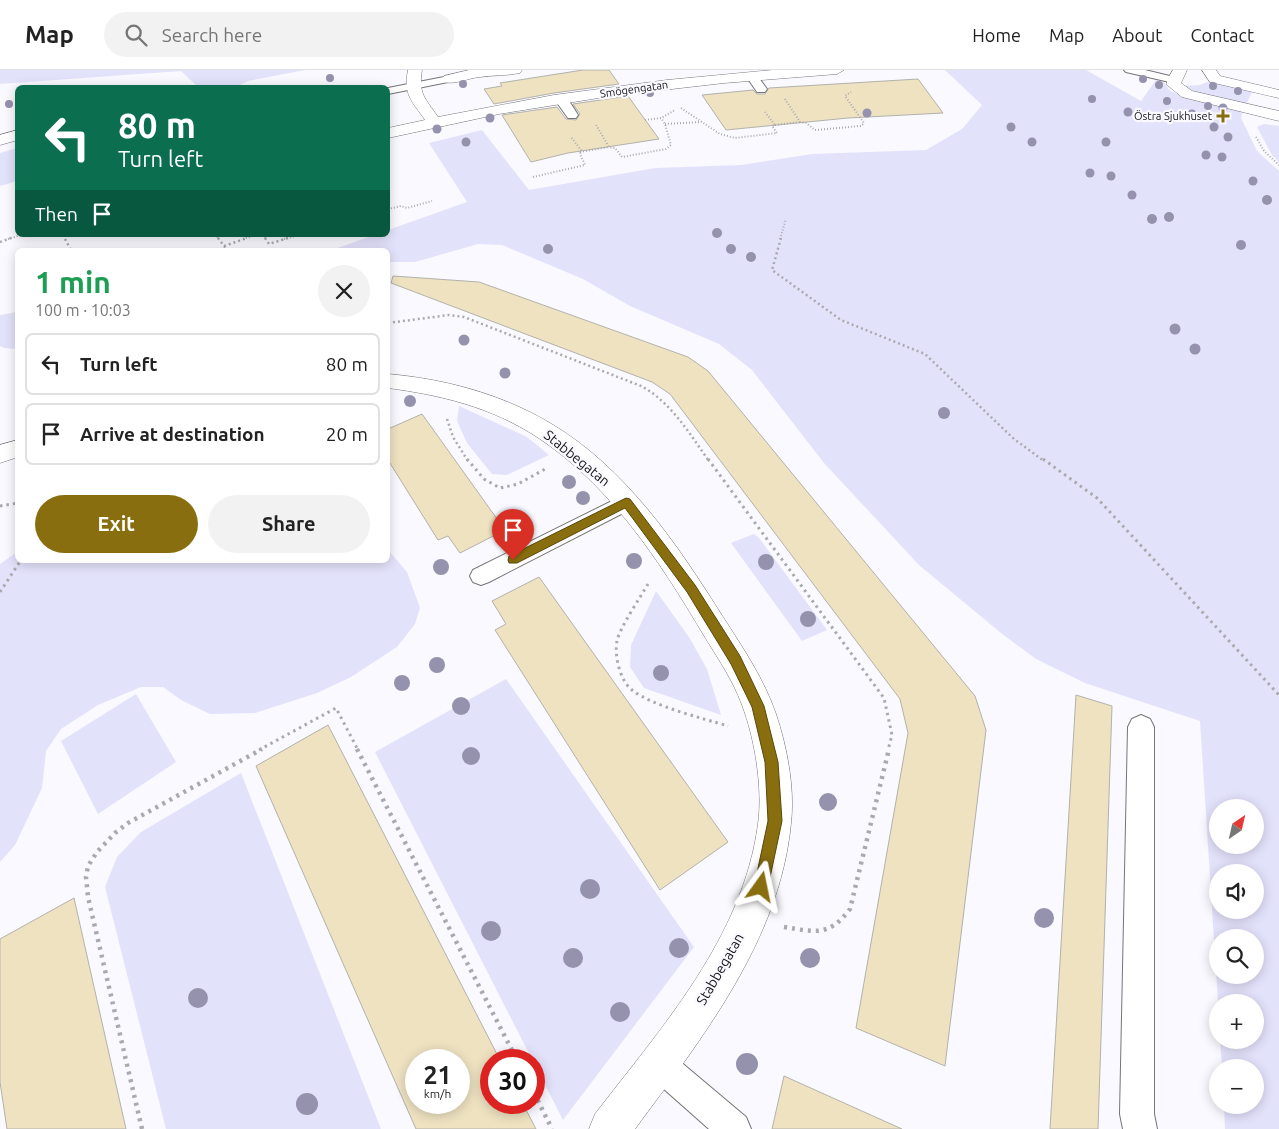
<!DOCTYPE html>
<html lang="en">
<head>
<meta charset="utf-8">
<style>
	:root { --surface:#fff; --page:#f2f2f2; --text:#222; --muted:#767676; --line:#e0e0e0; --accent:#896e0f }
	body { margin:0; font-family:Ubuntu,sans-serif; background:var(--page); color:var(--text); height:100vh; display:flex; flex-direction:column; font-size:19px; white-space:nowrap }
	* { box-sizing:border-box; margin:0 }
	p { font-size:16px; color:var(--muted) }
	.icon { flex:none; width:28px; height:28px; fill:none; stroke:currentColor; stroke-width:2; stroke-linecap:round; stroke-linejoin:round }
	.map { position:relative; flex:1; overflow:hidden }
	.sheet { position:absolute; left:15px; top:178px; width:375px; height:315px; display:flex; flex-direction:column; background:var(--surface); border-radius:8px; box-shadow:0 2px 12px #0003 }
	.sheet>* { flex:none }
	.guide { position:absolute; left:15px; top:15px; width:375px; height:152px; border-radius:8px; box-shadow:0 2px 12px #0003; background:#0b6e4f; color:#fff; overflow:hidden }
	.needle { width:32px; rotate:34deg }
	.tools { position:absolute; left:1209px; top:729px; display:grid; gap:10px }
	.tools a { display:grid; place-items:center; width:55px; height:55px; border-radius:50%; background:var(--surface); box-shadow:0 2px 12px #0003; font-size:25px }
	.speed { position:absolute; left:405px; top:979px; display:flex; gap:10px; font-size:25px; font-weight:700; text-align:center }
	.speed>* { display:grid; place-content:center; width:65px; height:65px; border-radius:50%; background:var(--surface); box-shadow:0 2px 12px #0003; line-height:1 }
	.speed small { font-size:12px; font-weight:400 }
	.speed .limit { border:8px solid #d22; background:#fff; color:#111 }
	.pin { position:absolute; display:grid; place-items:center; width:42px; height:42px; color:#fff; margin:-51px -21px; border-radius:50% 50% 50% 0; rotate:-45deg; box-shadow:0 0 5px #0007 }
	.pin .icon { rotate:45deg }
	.me { position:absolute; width:55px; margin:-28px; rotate:12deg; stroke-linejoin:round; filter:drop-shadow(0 0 4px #0008) }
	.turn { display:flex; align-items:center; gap:18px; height:105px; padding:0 20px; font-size:22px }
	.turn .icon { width:65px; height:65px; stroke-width:2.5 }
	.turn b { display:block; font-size:35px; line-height:42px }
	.then { display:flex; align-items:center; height:48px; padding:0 20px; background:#0003; gap:10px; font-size:19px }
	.round { display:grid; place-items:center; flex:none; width:52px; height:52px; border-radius:26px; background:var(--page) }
	.summary { display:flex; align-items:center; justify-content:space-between; height:85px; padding:0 20px }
	h1 { font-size:30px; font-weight:700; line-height:38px; color:#1e9e55 }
	.cta { display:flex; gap:10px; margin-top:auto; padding:10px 20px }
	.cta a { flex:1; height:58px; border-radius:30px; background:var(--accent); color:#fff; font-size:20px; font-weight:700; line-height:58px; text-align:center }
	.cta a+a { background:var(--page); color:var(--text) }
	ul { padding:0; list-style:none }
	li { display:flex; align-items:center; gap:15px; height:62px; margin:0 10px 8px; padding:0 10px; border:2px solid var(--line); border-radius:8px }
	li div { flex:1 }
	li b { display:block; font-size:19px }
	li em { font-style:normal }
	header { display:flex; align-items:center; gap:30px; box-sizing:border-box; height:70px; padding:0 25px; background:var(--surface); border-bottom:1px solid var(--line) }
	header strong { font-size:24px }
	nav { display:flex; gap:28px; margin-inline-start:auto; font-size:18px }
	.search { width:350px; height:45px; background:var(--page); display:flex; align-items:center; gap:12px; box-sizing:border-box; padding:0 18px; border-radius:28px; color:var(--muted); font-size:19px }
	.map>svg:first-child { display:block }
	.green { fill:#e3e2fb; fill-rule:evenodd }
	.building { fill:#eee2c1; stroke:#b3b1ac; fill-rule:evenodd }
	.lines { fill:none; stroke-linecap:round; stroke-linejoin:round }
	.service-casing { stroke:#757479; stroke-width:2 }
	.pedestrian-casing { stroke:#757479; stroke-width:1 }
	.minor-casing { stroke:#757479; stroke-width:1 }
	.path-far3 { stroke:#aaaaae; stroke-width:2; stroke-dasharray:1 2; stroke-linecap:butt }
	.path-far2 { stroke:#aaaaae; stroke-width:2.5; stroke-dasharray:2 3; stroke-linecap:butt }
	.path-far1 { stroke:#aaaaae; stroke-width:3; stroke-dasharray:2.5 4; stroke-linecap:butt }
	.path { stroke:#aaaaae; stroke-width:4.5; stroke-dasharray:3 5; stroke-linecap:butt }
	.service { fill:#fff; fill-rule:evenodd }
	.pedestrian { fill:#fff; fill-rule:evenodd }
	.minor { fill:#fff; fill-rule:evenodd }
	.tree { fill:#9492ad }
	.route { fill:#896e0f; stroke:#59480a }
	.poi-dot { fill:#896e0f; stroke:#f9f9ff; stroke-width:2 }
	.labels { text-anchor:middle; stroke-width:4.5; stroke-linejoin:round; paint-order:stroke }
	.far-street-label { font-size:11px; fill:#18181a; stroke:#f9f9ff }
	.far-poi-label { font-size:11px; fill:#18181a; stroke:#f9f9ff; text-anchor:end }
	.street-label { font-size:14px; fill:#18181a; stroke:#f9f9ff }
</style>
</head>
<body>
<header>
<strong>Map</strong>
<div class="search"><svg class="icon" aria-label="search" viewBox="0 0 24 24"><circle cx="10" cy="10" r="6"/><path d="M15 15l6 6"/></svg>Search here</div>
<nav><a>Home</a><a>Map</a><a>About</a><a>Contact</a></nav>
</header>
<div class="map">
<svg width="1279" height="1059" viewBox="0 0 1279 1059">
	<rect width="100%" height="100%" fill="#f9f9ff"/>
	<!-- green -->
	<path class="green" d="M 0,0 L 305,0 L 248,11 L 236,17 L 198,17 L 181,1 L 0,14 Z
		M 945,0 L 1086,0 L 1141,31 L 1156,10 L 1164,12 L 1170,21 L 1182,26 L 1243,40 L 1241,48 L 1257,81 L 1279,101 L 1279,1059 L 1225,1059 L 1224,1035 L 1255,1035 L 1255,998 L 1222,997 L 1220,970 L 1255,970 L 1255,932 L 1218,932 L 1200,651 L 1085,613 L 1036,589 L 1001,563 L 919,495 L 824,393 L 752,300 L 719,274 L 630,236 L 583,209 L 502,175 L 478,174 L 415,192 L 388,192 L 388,180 L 332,180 L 374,165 L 388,165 L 388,160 L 467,132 L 429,73 L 482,60 L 529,120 L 655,98 L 741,95 L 812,84 L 926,80 L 962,59 L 982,35 ZM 1218,738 L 1255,738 L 1255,775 L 1218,775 ZM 1218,802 L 1255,802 L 1255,840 L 1218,840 ZM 1218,868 L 1255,868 L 1255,905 L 1218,905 Z
		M 1210,11 L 1249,21 L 1252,22 L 1246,35 L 1192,22 L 1182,16 L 1200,15 Z
		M 1264,54 L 1279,56 L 1279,92 L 1272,85 L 1258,59 L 1257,57 Z
		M 17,78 L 17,111 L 0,116 L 0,83 Z
		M 17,242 L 17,279 L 4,278 L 0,276 L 0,245 Z
		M 459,336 L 527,367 L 549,385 L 507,405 L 492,404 L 467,373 L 457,351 Z
		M 754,464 L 759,468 L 827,560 L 802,571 L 731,473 Z
		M 388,480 L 407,502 L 420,538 L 415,554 L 397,577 L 351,607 L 317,623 L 255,643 L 210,644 L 181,630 L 163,617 L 141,617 L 98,635 L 61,659 L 46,681 L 42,718 L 15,775 L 0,792 L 0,494 L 17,482 L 18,490 L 388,490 Z
		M 656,521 L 689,567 L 707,599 L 721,645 L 644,618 L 630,597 L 631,575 Z
		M 506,609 L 694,877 L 563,1050 L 375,682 Z
		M 136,624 L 176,692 L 98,744 L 61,671 Z
		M 241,703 L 381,1059 L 166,1059 L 105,817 L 117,787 L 141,762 Z"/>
	<!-- building -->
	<path class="building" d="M 583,0 L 609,0 L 619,14 L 554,23 L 494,34 L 484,19 L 502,16 L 500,13 Z
		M 918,9 L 943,43 L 848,48 L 726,60 L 702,25 L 753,20 L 757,24 L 765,24 L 769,18 Z
		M 628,26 L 659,69 L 568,83 L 531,92 L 502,45 L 557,37 L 566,49 L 576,50 L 580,44 L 573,34 Z
		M 393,206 L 479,212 L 688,287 L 708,301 L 975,626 L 986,660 L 945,996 L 856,958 L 908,663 L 900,629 L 670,324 L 652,312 L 391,213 Z
		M 422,344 L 505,460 L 460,483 L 448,466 L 438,470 L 388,390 L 388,359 Z
		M 539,507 L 728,772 L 660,820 L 495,560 L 506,554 L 492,531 Z
		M 1076,625 L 1112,636 L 1098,1059 L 1050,1059 Z
		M 328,655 L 500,990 L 491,990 L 491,1032 L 522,1032 L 536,1059 L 416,1059 L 256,696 ZM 416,990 L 459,990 L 459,1032 L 416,1032 Z
		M 74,828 L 126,1059 L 7,1059 L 0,1012 L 0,869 Z
		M 784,1006 L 902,1059 L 772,1059 Z"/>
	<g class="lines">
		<defs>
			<path id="service" d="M 1124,0 L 1145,0 L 1178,8 L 1180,10 L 1174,13 L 1126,2 Z
				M 752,3 L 756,4 L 767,19 L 765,22 L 757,22 L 746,6 Z
				M 449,6 L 455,9 L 453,11 L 388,24 L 388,18 Z
				M 561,26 C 569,28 574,39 578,45 L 576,48 L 568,48 L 555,30 Z
				M 626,424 L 633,426 L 636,432 L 633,438 L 489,512 L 481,515 L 473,512 L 470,506 L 473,500 Z
				M 1141,645 L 1150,649 L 1154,657 L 1154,1044 L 1157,1059 L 1123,1059 L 1120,1044 L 1128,657 L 1132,649 Z
				M 659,978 L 670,983 L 746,1047 L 751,1059 L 709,1059 L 648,1005 L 643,994 L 648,983 Z"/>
			<path id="pedestrian" d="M 469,0 L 522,0 L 520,3 C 506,6 493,5 480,7 C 468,8 455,15 444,12 L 442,9 L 444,6 Z"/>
			<path id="minor" d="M 408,0 L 422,0 C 418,24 425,28 438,47 L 554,25 L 667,10 L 773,0 L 844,0 L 837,4 L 724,13 L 611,26 L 499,44 L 388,68 L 388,58 L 425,50 C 412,31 403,25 408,0 Z
				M 1173,0 L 1187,0 L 1181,13 L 1192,21 L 1279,41 L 1279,51 L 1182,27 L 1167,15 L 1167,10 Z
				M 1202,0 L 1216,0 L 1220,6 L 1279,20 L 1279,28 L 1210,12 Z
				M 18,60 L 18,70 L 0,75 L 0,65 Z
				M 388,304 C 445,309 501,324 550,353 C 626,398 677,474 723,547 C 743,578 764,609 776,644 C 787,677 795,718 791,753 C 780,870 702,968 635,1059 L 589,1059 L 595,1044 C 662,957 743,867 758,754 C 763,719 755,669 742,635 C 733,610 717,587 703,564 C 659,490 610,415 537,367 C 491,337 441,325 388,318 Z
				M 18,370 L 18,387 L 0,393 L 0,375 Z"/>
		</defs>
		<!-- service casing -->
		<use href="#service" class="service-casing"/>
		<!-- pedestrian casing -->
		<use href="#pedestrian" class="pedestrian-casing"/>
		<!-- minor casing -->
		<use href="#minor" class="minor-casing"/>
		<!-- path-far3 -->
		<path class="path-far3" d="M 785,29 L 800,52 L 806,53 L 815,60 L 861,56 L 864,53 L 845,26 L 851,22
			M 681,38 L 720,64 L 735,68 L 777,63 L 772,56 L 775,55 L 765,42
			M 645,50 L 661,48 L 675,40
			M 665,54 L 701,52
			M 596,55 L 609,77 L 615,78 L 622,87 L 666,79 L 671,75 L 665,54 L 661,48
			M 775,55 L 800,52
			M 1256,67 L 1264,81 L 1279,95
			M 580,82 L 609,77
			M 533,107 L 585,95 L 580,84 L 581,80 L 571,67
			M 388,139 L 401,136 L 407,138 L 432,131
			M 215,165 L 219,169
			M 263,165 L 266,169
			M 8,169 L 21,165
			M 243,169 L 256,165
			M 284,169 L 299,165
			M 780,169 L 786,149"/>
		<!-- path-far2 -->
		<path class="path-far2" d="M 218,168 L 227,180
			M 265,168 L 269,174 L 288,168
			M 781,168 L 772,200 L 841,250 L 925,284 L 1014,369 L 1044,391
			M 65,169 L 71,180
			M 0,172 L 11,168
			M 224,176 L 247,168
			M 388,253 L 449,245 L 464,247 L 641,316 C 671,332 689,363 709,391
			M 447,349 L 453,367 L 468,391"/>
		<!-- path-far1 -->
		<path class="path-far1" d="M 467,389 L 484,409 L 500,418 L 518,414 L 547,398
			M 708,389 L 884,628 L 892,665 L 888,680
			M 1043,389 L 1097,428 L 1279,625
			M 0,436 L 18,433
			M 648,514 C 641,526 619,559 617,571 C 614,585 620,611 632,620 C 652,636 702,648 728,656
			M 0,522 L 21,490
			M 259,680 L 336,638 L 358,680"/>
		<!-- path -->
		<path class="path" d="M 357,679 L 517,990
			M 784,857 C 815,862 829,867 850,839 L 889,679
			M 534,1023 L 552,1059
			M 142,1059 L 88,827 L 86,807 L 88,796 L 97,782 L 115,763 L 128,753 L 262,679"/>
		<!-- service -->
		<use href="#service" class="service"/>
		<!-- pedestrian -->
		<use href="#pedestrian" class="pedestrian"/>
		<!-- minor -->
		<use href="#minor" class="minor"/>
	</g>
	<!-- trees -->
	<g class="tree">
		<circle cx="330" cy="8" r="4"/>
		<circle cx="1143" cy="9" r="4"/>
		<circle cx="463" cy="14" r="4"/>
		<circle cx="1159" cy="15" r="4"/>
		<circle cx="1213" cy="16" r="4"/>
		<circle cx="1238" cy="21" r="4"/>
		<circle cx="650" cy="23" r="4"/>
		<circle cx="1092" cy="29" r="4"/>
		<circle cx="1167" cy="31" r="4"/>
		<circle cx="9" cy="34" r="4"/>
		<circle cx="1208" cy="36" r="4"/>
		<circle cx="1223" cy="38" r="4.5"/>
		<circle cx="1128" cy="42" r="4.5"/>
		<circle cx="867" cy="43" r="4.5"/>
		<circle cx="1192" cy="44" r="4.5"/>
		<circle cx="490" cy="48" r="4.5"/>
		<circle cx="1011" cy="57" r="4.5"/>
		<circle cx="1214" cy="57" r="4.5"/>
		<circle cx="437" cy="59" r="4.5"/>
		<circle cx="1228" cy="67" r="4.5"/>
		<circle cx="466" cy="72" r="4.5"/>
		<circle cx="1032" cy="72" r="4.5"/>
		<circle cx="1106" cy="72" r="4.5"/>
		<circle cx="1206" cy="85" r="4.5"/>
		<circle cx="1222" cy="87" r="4.5"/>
		<circle cx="1090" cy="103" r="4.5"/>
		<circle cx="1111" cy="106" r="4.5"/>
		<circle cx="1253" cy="111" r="4.5"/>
		<circle cx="1132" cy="125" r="4.5"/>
		<circle cx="1267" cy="130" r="5"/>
		<circle cx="1169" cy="147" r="5"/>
		<circle cx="1152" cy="149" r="5"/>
		<circle cx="717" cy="163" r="5"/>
		<circle cx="1241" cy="175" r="5"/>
		<circle cx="548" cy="179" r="5"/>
		<circle cx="731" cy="179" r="5"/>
		<circle cx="751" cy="187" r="5"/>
		<circle cx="1175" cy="259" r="5.5"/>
		<circle cx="464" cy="270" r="5.5"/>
		<circle cx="1195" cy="279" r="5.5"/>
		<circle cx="505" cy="303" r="5.5"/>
		<circle cx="410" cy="331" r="6"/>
		<circle cx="944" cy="343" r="6"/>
		<circle cx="569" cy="412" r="7"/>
		<circle cx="583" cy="428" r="7"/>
		<circle cx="634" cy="491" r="8"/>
		<circle cx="766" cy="492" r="8"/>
		<circle cx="441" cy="497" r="8"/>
		<circle cx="808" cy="549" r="8"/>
		<circle cx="437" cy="595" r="8"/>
		<circle cx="661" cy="603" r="8"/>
		<circle cx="402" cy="613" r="8"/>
		<circle cx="461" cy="636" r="9"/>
		<circle cx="471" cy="686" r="9"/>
		<circle cx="828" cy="732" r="9"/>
		<circle cx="590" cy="819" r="10"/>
		<circle cx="1044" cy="848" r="10"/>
		<circle cx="491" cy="861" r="10"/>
		<circle cx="679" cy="878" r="10"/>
		<circle cx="573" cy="888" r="10"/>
		<circle cx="810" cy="888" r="10"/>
		<circle cx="198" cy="928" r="10"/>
		<circle cx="620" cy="942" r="10"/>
		<circle cx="747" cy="994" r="11"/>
		<circle cx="307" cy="1034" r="11"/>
	</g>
	<!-- route -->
	<path class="route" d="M 626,428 L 630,429 L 695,515 L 740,586 L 764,636 L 778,692 L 782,751 L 768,817 L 766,822 L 761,824 L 756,822 L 754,817 L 768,751 L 765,692 L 752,637 L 731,594 L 687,522 L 625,438 L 517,493 L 509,493 L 508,490 L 509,486 Z"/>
	<!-- markers -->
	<path class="poi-dot" d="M1220.5 38.5h5v5h5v5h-5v5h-5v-5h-5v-5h5z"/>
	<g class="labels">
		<!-- far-street labels -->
		<g class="far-street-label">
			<text transform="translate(634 19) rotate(-8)" y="4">Smögengatan</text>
		</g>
		<!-- far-poi labels -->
		<g class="far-poi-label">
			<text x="1212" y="50">Östra Sjukhuset</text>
		</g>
		<!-- street labels -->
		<g class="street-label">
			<text transform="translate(577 388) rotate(39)" y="5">Stabbegatan</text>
			<text transform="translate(720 899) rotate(-60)" y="5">Stabbegatan</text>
		</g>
	</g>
</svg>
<div class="tools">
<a><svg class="needle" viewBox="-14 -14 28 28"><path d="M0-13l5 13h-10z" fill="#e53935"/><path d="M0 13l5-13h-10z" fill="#767676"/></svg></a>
<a><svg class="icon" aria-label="sound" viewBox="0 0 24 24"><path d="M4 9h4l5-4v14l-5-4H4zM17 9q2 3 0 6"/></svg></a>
<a><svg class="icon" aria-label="search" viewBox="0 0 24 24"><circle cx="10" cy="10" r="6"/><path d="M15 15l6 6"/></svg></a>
<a>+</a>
<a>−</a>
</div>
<div class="speed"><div>21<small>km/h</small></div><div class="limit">30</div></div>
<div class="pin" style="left:513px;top:490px;background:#d93025"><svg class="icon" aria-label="arrive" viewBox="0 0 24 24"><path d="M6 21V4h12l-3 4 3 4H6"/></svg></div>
<svg class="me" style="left:761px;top:817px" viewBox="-20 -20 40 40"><path d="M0-17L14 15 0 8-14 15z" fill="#896e0f" stroke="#fff" stroke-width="4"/></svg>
<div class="guide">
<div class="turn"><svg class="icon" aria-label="left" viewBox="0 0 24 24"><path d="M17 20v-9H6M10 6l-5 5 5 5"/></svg><div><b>80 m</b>Turn left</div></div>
<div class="then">Then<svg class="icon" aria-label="arrive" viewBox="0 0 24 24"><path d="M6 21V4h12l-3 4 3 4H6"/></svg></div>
</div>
<section class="sheet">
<div class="summary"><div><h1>1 min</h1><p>100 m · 10:03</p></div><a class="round"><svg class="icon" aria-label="close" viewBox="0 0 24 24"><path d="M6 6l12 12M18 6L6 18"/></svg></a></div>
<ul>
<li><svg class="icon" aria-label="left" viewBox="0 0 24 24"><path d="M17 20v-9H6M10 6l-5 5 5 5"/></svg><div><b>Turn left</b></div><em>80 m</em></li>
<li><svg class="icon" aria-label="arrive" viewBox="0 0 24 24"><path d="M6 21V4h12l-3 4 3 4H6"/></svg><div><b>Arrive at destination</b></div><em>20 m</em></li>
</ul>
<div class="cta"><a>Exit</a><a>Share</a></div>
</section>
</div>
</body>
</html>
